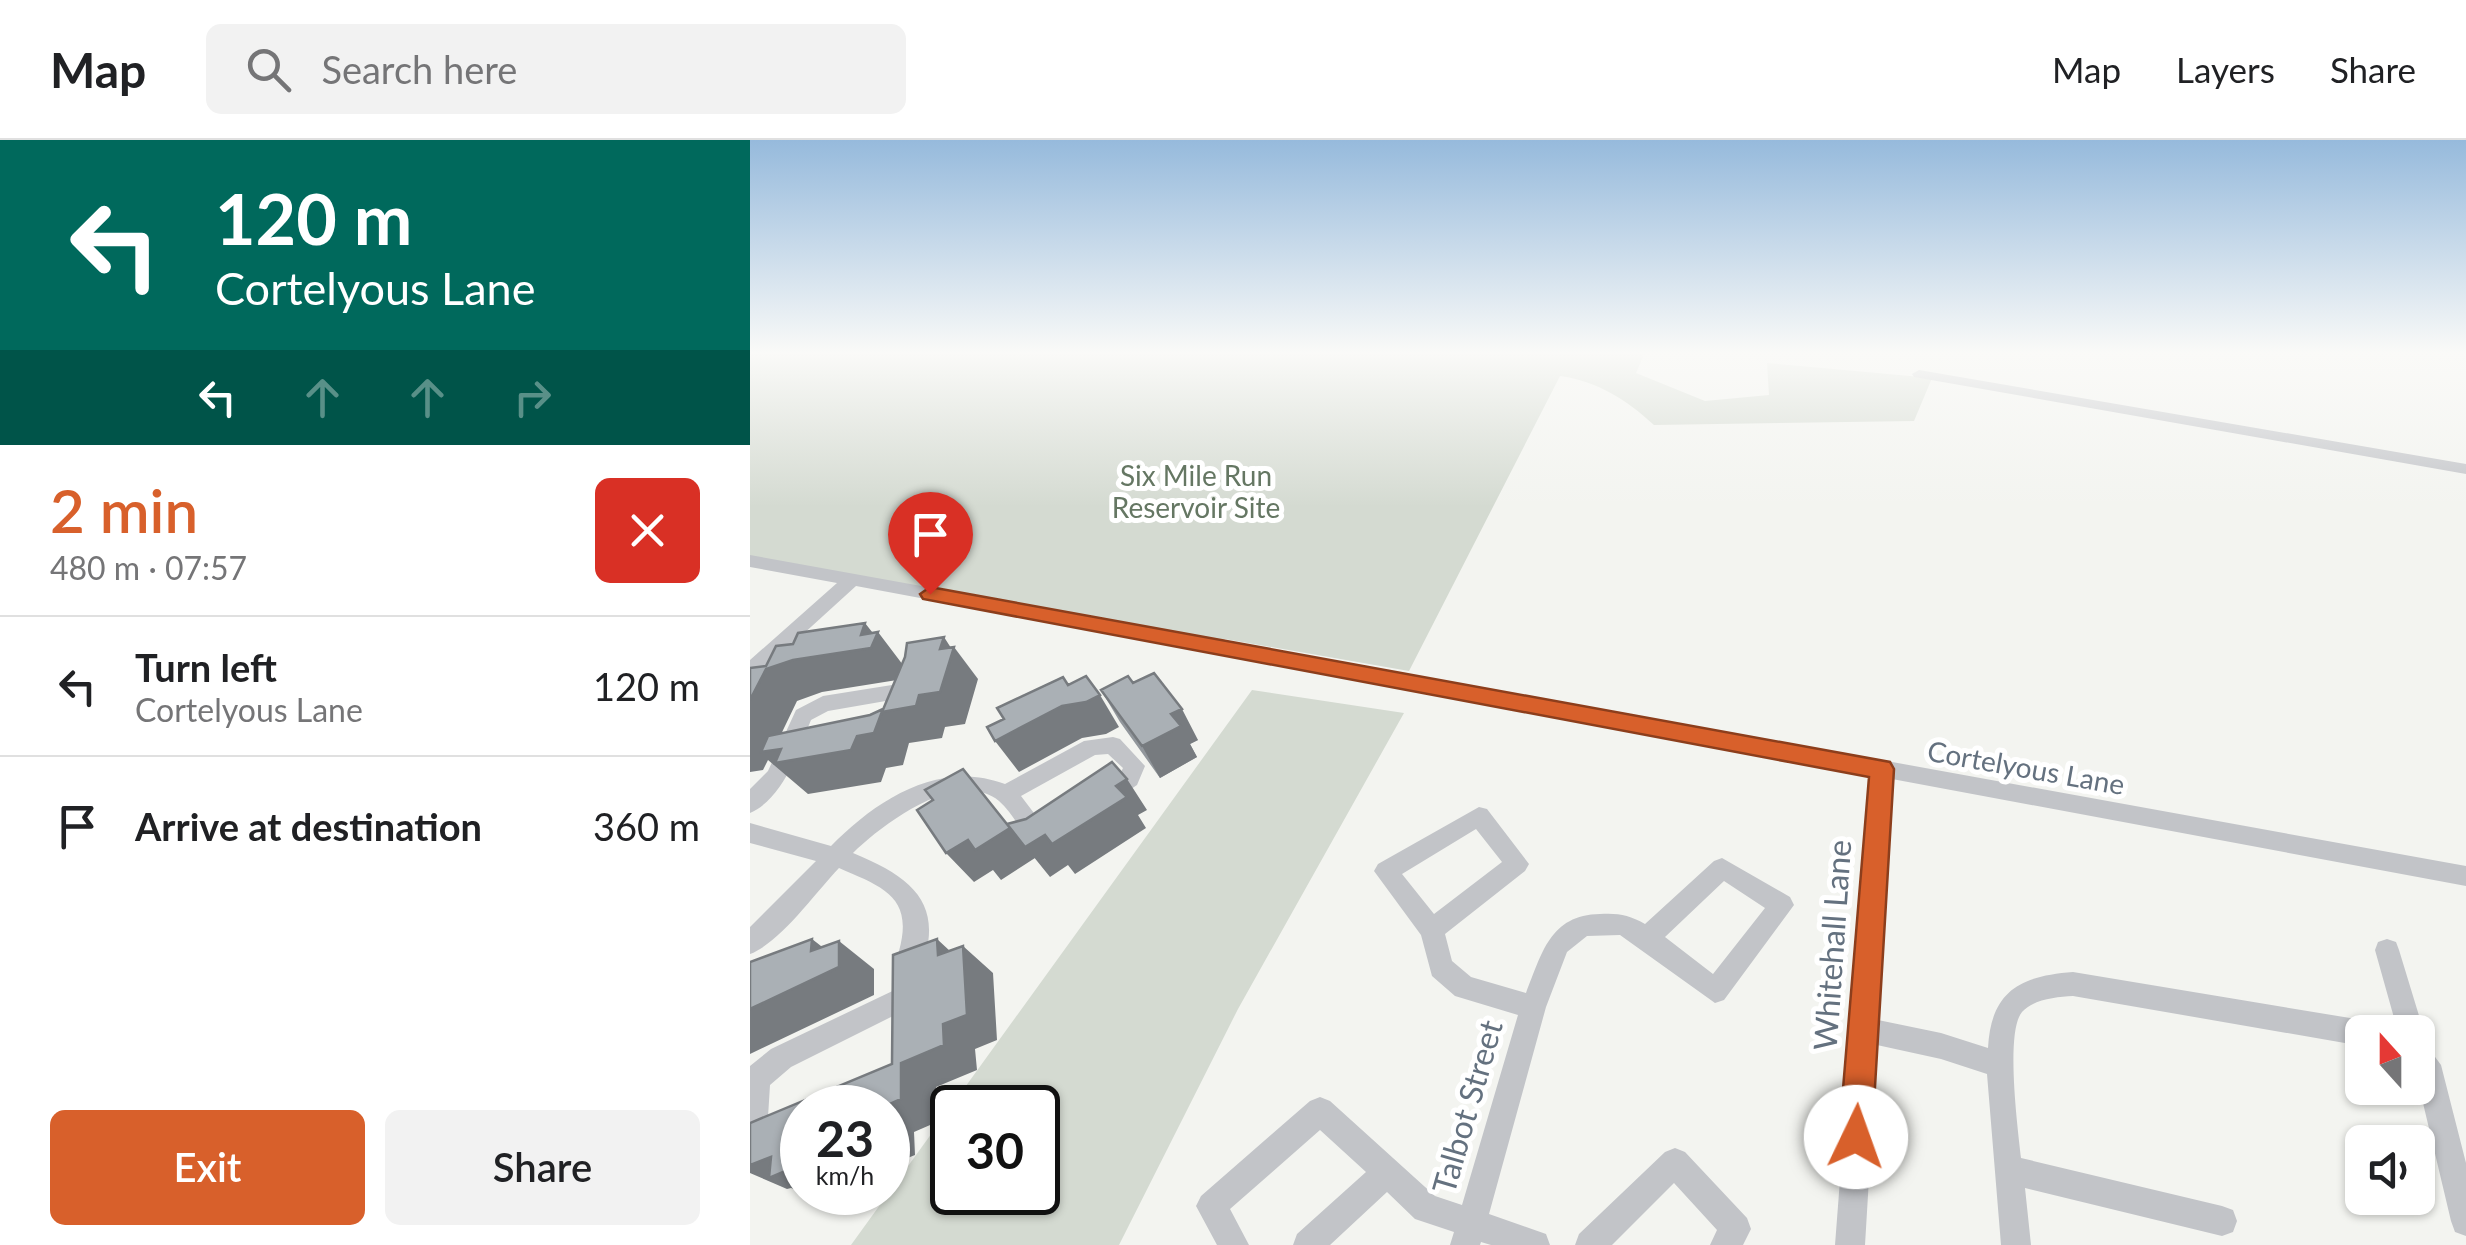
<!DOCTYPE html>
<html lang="en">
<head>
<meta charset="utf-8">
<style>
	:root { --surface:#fff; --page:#f2f2f2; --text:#202124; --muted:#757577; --line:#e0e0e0; --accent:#d8602b }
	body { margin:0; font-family:Lato,sans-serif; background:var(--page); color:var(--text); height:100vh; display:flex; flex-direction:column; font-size:38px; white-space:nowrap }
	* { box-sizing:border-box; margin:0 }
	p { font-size:32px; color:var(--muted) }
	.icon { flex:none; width:55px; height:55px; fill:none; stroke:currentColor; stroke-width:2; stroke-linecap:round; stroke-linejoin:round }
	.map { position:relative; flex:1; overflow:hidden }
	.drawer { display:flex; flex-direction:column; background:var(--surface); width:750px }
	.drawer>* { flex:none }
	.hud { background:#00695c; color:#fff; overflow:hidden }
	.needle { width:65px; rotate:339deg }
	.controls { position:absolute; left:1595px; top:875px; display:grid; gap:20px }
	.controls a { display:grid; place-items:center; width:90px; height:90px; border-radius:15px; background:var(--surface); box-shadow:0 2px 8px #0004; font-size:50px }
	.speed { position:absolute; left:30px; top:945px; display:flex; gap:20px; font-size:50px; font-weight:700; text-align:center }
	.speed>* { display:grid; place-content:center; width:130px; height:130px; border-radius:50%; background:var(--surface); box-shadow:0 2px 8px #0004; line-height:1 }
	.speed small { font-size:25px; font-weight:400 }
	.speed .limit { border:5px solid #111; border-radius:15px; background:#fff; color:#111 }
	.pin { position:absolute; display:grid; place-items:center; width:85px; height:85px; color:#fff; margin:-102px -42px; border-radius:50% 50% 50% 0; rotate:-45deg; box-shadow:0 0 10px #0007 }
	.pin .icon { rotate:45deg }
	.me { position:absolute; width:110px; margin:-55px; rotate:3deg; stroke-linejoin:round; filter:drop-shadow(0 0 8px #0008) }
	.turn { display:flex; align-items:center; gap:35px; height:210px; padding:0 50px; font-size:45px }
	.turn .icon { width:130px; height:130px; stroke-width:2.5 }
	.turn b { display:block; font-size:70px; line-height:85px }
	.lanes { display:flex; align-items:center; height:95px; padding:0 50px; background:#0003; justify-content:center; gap:50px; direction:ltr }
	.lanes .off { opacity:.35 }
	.round { display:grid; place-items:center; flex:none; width:105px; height:105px; border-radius:15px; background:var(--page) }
	.summary { display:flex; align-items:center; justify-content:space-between; height:170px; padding:0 50px }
	h1 { font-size:60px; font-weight:600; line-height:75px; color:var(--accent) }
	.cta { display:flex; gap:20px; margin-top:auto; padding:20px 50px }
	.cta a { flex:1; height:115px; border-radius:15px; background:var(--accent); color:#fff; font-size:40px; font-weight:600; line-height:115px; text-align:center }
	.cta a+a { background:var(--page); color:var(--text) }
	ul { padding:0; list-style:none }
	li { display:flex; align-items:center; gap:30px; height:140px; padding:0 50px; border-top:2px solid var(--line) }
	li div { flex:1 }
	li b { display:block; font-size:38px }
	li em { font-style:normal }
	header { display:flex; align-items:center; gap:60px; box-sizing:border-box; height:140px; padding:0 50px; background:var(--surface); border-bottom:2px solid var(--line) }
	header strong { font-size:48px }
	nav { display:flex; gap:55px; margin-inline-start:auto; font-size:35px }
	.search { width:700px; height:90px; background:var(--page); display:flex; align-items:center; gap:25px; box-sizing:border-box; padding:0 35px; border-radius:15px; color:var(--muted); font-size:38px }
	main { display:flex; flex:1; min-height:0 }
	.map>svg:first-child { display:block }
	.green { fill:#d4dad1; fill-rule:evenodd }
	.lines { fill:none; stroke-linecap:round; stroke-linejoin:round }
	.street { fill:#c2c4c8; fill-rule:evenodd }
	.wall { fill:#92979c }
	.shaded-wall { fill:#777b7f }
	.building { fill:#aab0b5; stroke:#777b7f; stroke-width:2.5 }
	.route { fill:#d8602b; stroke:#8c3e1c; stroke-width:2.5 }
	.labels { text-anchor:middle; stroke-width:10; stroke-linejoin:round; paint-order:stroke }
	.park-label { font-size:28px; fill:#657763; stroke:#fff }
	.street-label { font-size:28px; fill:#64717f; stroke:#fff }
	.near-street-label { font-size:32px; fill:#64717f; stroke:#fff }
</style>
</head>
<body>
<header>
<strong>Map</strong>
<div class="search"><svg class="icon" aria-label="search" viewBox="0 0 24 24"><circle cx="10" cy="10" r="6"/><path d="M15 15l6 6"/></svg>Search here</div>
<nav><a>Map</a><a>Layers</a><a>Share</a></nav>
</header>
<main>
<section class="drawer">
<div class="hud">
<div class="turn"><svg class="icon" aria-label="left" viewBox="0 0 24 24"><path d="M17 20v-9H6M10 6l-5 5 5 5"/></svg><div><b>120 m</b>Cortelyous Lane</div></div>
<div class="lanes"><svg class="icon" aria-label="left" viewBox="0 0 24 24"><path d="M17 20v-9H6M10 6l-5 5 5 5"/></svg><svg class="icon off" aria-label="ahead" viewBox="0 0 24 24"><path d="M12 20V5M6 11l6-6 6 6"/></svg><svg class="icon off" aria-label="ahead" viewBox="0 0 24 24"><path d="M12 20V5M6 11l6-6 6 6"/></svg><svg class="icon off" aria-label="right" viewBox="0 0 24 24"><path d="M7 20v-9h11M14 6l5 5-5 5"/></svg></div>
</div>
<div class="summary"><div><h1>2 min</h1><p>480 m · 07:57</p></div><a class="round" style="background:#d93025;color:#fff"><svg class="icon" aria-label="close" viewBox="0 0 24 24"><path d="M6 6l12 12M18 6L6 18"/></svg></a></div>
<ul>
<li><svg class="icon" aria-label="left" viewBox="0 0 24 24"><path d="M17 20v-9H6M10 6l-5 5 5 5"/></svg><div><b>Turn left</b><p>Cortelyous Lane</p></div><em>120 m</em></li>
<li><svg class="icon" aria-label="arrive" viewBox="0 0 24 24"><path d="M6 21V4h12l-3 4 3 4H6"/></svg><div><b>Arrive at destination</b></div><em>360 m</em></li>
</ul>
<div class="cta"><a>Exit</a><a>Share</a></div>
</section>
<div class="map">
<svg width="1716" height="1105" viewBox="0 0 1716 1105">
	<rect width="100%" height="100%" fill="#f3f4f0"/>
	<!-- green -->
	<path class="green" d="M 0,212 L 895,212 L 886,233 L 955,261 L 1019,255 L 1017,223 L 1182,238 L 1164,281 L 904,285 C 877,260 847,241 810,236 L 659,531 L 475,499 L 470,505 L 0,419 Z
		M 502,550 L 654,573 L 488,869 L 369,1105 L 101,1105 ZM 202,968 L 288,968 L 288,1052 L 202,1052 Z"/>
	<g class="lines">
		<!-- street -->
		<path class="street" d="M 1169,230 L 1716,324 L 1716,334 L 1164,237 L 1162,234 Z
			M 0,415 L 1716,726 L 1716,746 L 1142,639 L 1128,880 L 1191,893 L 1238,908 C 1241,851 1270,836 1323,832 L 1612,880 L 1621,884 L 1625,892 L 1612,892 L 1612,906 L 1323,856 C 1306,857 1284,859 1272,872 C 1255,892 1268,990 1271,1018 L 1472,1066 L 1483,1070 L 1487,1081 L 1483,1092 L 1472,1096 L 1275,1048 L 1281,1105 L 1251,1105 L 1237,934 L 1191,919 L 1127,905 L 1115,1105 L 1085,1105 L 1101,896 L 1098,889 L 1102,880 L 1121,635 L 106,446 L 7,536 L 0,538 L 0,520 L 87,443 L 0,427 Z
			M 167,541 L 177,548 L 165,579 L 147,603 L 42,625 C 34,643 19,665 0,673 L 0,649 L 18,631 L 46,570 L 73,556 ZM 153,558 L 146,575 L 134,590 L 50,607 L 61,580 L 78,571 Z
			M 363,597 L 370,599 L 395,626 L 387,645 L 298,706 L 290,709 L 282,706 C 272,692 262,672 249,661 C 207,627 132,685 103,713 C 169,740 198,769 166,841 L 157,845 L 148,841 C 143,830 146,822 149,811 C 164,757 133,747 89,728 C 65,753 31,802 0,814 L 0,787 L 66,721 L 0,703 L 0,683 L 81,706 C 126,660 189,619 255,644 L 334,601 ZM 358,614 L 373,628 L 370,634 L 293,685 L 271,656 L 345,615 Z
			M 729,667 L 737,669 L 779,724 L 775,731 L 695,794 L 702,821 L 721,837 L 776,853 C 792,813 800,775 850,774 C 869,773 879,775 895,784 L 964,721 L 972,718 L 1040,757 L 1044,765 L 974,860 L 965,863 L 870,795 L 837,796 L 817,812 L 796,867 L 739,1074 L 796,1094 L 800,1105 L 741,1105 L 731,1102 L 730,1105 L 700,1105 L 704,1092 L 665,1079 L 637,1052 L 580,1105 L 543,1105 L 547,1094 L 616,1032 L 570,990 L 480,1069 L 499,1105 L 467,1105 L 446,1066 L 451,1056 L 560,961 L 570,957 L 580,961 L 685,1056 L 712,1065 L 768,875 L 705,856 L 682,836 L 671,795 L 624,731 L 628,724 ZM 726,689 L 752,722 L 684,774 L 652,734 ZM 974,741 L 1015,768 L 963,834 L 915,797 Z
			M 1637,799 L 1646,802 L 1649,810 L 1674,892 L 1669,902 L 1677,906 L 1691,925 L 1716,1023 L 1716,1096 L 1705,1092 L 1701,1081 L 1668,942 L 1668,892 L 1648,892 L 1625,810 L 1628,802 Z
			M 153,846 L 162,849 C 167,860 168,869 163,880 L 154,884 L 143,876 L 41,927 L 20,945 L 18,977 L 27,980 L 52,969 L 52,997 L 27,1008 L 0,999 L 0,926 L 21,909 Z
			M 925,1008 L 935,1012 L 997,1078 L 1001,1089 L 993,1105 L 960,1105 L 967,1090 L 924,1043 L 862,1105 L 825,1105 L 829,1094 L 915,1012 Z"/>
	</g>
	<!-- wall -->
	<path class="wall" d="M 351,550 L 448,600 L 440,604 L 447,617 L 410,638 L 370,582 Z"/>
	<!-- shaded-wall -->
	<path class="shaded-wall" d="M 115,483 L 126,497 L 128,492 L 153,525 L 147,540 L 72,552 L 47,561 L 23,611 L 107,596 L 133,569 L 169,555 L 194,497 L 203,511 L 204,507 L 228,539 L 215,584 L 195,587 L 192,598 L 159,603 L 153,625 L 136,628 L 131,642 L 58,654 L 18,620 L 13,630 L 0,632 L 0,560 L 16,529 L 111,495 Z
		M 350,555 L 369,587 L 356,594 L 332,598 L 269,632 L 245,601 L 312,566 Z
		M 432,569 L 448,600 L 440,604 L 447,617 L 410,638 L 392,606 L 421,574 Z
		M 377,639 L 397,670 L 388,675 L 396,688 L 325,734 L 318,725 L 300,737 L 283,716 L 285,718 L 251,740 L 243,730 L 224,742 L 196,713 L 218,700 L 260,688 L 276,707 Z
		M 62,799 L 89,820 L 89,801 L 124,829 L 124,855 L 0,914 L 0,869 L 61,811 Z
		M 187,799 L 214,824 L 213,806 L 243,833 L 247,900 L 225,909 L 227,930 L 186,947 L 187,982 L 164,992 L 165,1015 L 138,1026 L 138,968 L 131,968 L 151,923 L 188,815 Z
		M 21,1017 L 52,1024 L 52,1052 L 41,1048 L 37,1049 L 0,1033 L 0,1025 Z
		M 53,1052 L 76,1052 L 64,1058 Z"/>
	<!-- building -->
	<path class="building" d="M 115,483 L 111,495 L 128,492 L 121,508 L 43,520 L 16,529 L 0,560 L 0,528 L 16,526 L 26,506 L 43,504 L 48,493 Z
		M 194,497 L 190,509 L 204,507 L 190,552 L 169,555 L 166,566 L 132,572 L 155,517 L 157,503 Z
		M 404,533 L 432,569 L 421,574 L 431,586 L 392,606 L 351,550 L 378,536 L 383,543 Z
		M 336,536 L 350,555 L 336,562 L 312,566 L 245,601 L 237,587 L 254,579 L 247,568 L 313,537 L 318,545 Z
		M 133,569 L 124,593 L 107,596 L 101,610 L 25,623 L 31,609 L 11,612 L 18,596 L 120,575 Z
		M 362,622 L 377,639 L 366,646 L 377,657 L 302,704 L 295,695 L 275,707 L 257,684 L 276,679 Z
		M 213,629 L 260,688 L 225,710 L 218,700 L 196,713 L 167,670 L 183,660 L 175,650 Z
		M 62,799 L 61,811 L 89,801 L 89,827 L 0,869 L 0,822 Z
		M 187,799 L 188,815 L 213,806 L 217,875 L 193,884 L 194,905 L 151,923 L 151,959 L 131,968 L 52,968 L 52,1024 L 19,1038 L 21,1017 L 0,1025 L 0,983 L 142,924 L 143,815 Z"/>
	<!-- sky -->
	<linearGradient id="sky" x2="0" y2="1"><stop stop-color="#96badc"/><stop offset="0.58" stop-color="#fafaf8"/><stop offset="1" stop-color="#fafaf8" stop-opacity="0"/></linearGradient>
	<rect width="1716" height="367" fill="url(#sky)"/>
	<!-- route -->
	<path class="route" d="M 180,447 L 1140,622 L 1144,629 L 1122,997 L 1117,1008 L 1106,1013 L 1094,1008 L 1089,997 L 1119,637 L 173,459 L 170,454 Z"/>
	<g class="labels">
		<!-- park labels -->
		<g class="park-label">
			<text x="446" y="346">Six Mile Run<tspan x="446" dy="32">Reservoir Site</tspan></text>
		</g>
		<!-- street labels -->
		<g class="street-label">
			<text transform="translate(1276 628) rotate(10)" y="10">Cortelyous Lane</text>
		</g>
		<!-- near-street labels -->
		<g class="near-street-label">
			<text transform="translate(1083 805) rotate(-86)" y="11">Whitehall Lane</text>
			<text transform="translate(718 967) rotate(-74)" y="11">Talbot Street</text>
		</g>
	</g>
</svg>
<div class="controls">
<a><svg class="needle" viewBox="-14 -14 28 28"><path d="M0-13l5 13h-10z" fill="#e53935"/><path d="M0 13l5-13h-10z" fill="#757577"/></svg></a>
<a><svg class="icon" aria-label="sound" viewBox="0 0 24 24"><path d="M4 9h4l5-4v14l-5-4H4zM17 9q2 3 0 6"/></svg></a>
</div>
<div class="speed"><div>23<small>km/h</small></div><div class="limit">30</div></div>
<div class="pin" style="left:180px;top:454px;background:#d93025"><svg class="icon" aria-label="arrive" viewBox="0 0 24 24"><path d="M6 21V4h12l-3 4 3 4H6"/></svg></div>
<svg class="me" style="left:1106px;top:997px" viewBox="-20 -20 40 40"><circle r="19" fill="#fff"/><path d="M0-13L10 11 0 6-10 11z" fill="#d8602b"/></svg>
</div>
</main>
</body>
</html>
